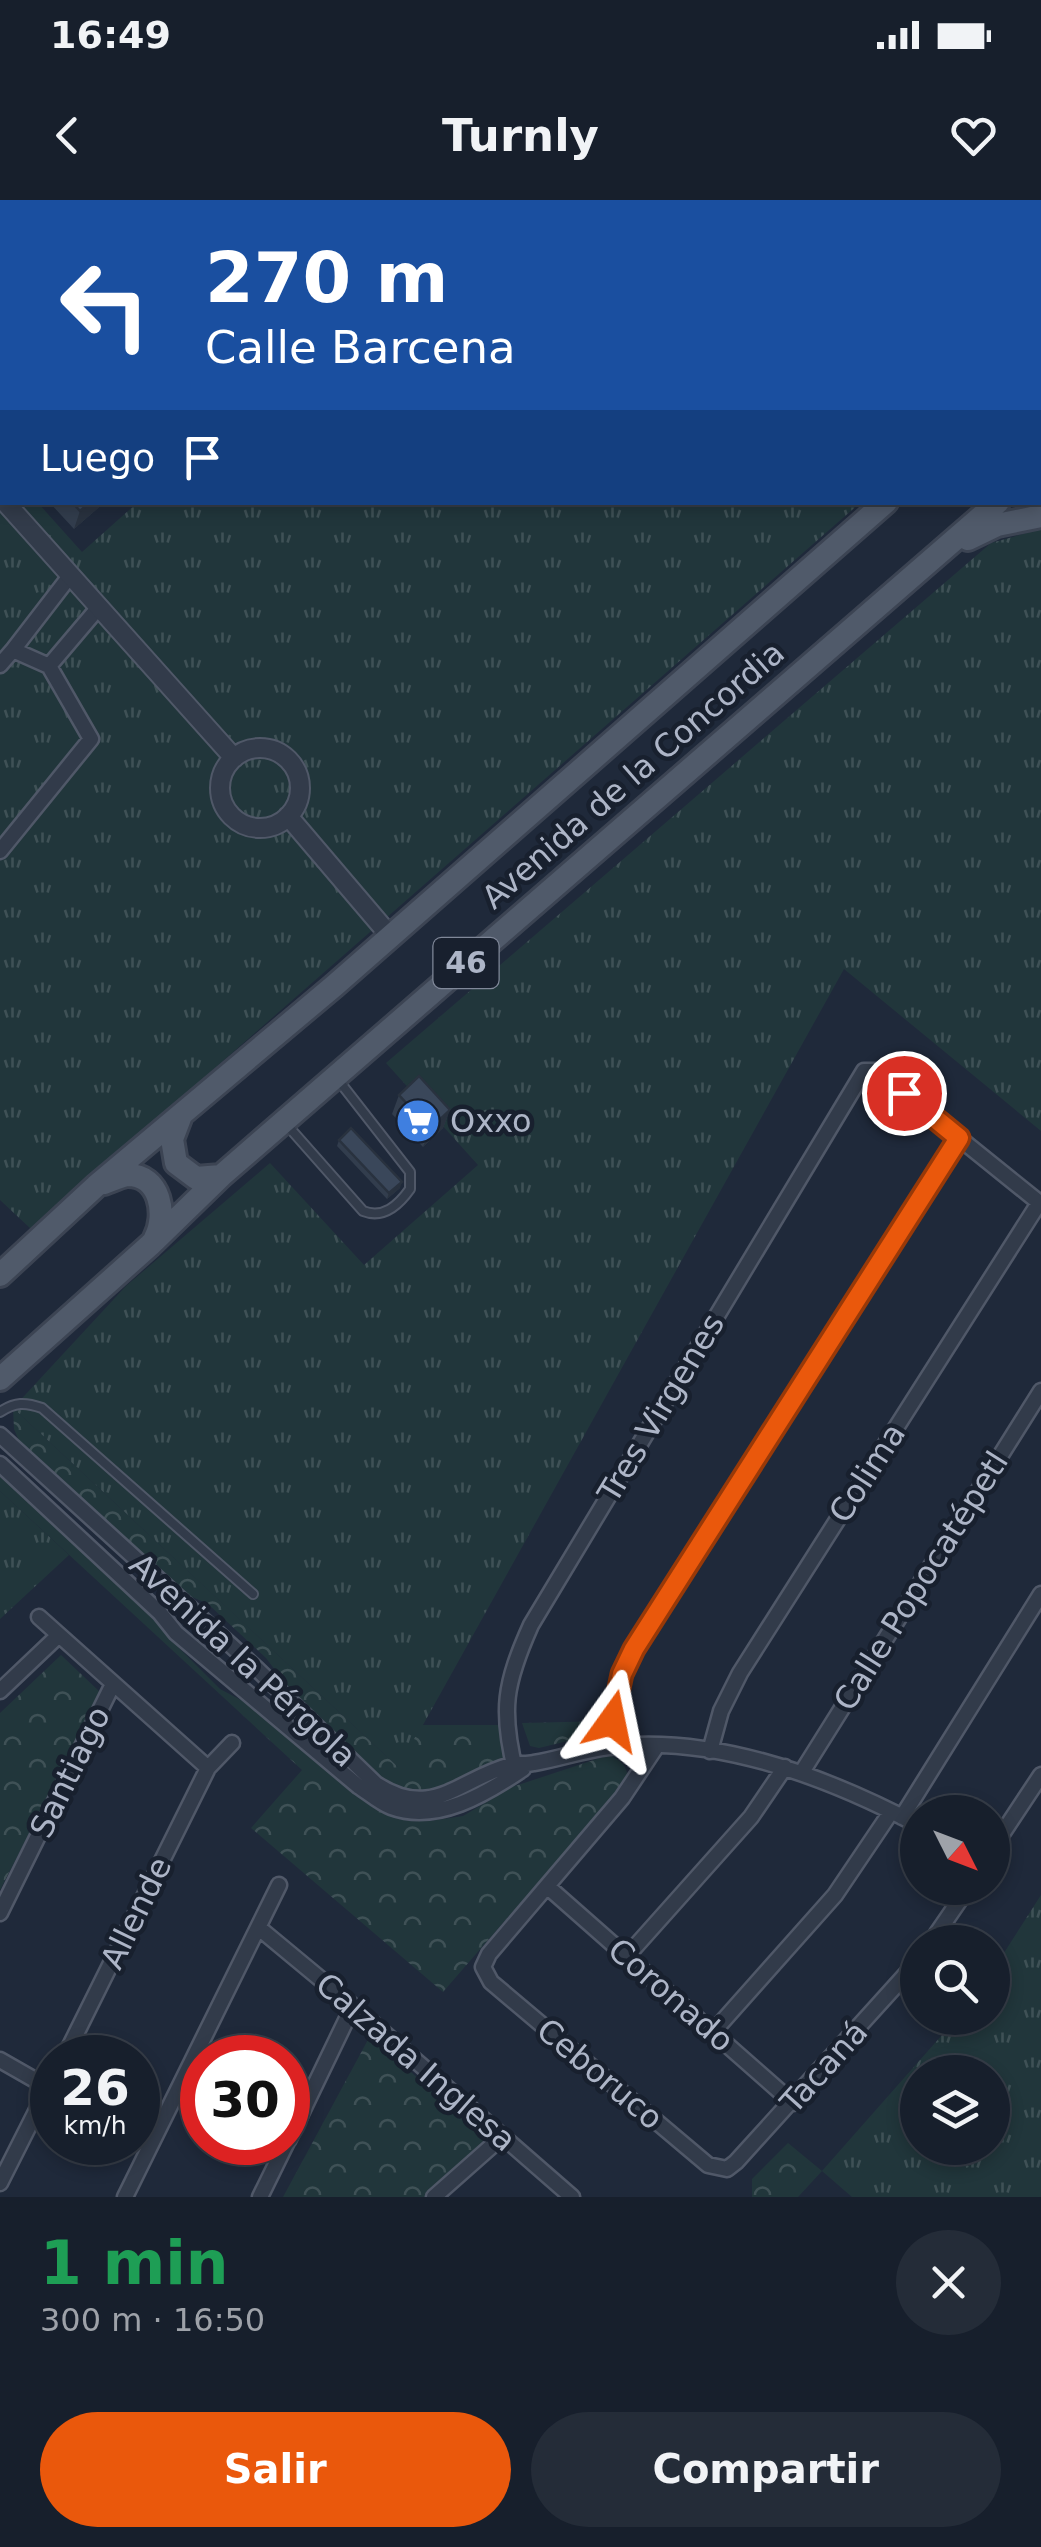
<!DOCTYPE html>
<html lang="es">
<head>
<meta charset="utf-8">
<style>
	:root { --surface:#171f2c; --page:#242c38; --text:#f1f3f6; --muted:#9ea2a9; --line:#363d48; --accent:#ea580c }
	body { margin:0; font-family:"DejaVu Sans",sans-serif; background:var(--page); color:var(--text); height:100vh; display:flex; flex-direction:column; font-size:38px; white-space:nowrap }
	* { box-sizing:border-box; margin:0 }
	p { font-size:32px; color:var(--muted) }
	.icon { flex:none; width:55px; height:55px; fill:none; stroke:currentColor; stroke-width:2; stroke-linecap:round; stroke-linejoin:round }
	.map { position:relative; height:1997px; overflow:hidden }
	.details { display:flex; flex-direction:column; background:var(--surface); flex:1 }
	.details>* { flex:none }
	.banner { position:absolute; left:0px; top:0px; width:1042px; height:305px; box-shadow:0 5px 15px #0003,0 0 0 2px var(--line); background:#1a4fa0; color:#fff; overflow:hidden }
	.needle { width:65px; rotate:132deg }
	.buttons { position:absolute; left:900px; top:1595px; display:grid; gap:20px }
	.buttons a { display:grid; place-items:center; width:110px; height:110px; border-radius:50%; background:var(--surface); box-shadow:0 5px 15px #0003,0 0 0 2px var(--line); font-size:50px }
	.speed { position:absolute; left:30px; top:1835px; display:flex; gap:20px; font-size:50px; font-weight:700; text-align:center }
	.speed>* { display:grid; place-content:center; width:130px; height:130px; border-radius:50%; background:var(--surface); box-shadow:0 5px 15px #0003,0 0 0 2px var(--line); line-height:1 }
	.speed small { font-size:25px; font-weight:400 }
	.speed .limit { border:15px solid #d22; background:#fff; color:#111 }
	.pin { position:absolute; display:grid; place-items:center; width:85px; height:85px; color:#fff; margin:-42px; border:5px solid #fff; border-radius:50%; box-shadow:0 2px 10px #0007 }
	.me { position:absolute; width:110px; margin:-55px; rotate:12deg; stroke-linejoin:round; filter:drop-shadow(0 0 8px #0008) }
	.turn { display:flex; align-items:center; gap:35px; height:210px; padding:0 40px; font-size:45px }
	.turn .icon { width:130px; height:130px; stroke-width:2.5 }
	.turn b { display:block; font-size:70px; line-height:85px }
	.then { display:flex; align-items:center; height:95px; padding:0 40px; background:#0003; gap:20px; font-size:38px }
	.round { display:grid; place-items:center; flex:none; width:105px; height:105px; border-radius:52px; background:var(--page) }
	.head { display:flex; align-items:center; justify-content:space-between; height:170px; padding:0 40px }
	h1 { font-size:60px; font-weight:700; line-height:75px; color:#1e9e55 }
	.primary-button { display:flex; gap:20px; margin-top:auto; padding:20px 40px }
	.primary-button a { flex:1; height:115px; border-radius:60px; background:var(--accent); color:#fff; font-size:40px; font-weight:700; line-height:115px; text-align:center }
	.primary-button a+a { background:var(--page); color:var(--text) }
	.status { display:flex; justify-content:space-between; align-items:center; height:70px; padding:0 50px; background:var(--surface); direction:ltr }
	.status svg { height:28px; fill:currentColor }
	header { display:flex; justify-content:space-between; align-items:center; height:130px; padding:0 40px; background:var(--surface); font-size:45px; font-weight:700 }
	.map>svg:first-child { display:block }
	.grass { fill:url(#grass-tufts); fill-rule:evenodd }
	.park { fill:url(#park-crowns) }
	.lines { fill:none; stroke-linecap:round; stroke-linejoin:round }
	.service-casing { stroke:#505868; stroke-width:12 }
	.minor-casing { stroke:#505868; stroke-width:19 }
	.tertiary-casing { stroke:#505868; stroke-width:22 }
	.primary-casing { stroke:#3c4453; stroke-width:28 }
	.service { stroke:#323b4a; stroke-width:8 }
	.minor { stroke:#323b4a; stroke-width:14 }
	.tertiary { stroke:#323b4a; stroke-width:18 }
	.primary { stroke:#505a6a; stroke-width:22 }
	.wall { fill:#323d4d }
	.shaded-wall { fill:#29323f }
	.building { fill:#3a475a; stroke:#29323f; stroke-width:2.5 }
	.route-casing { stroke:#983908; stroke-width:25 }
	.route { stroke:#ea580c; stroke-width:18 }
	.labels { text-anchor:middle; stroke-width:9; stroke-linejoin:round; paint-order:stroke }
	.shield { fill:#18202e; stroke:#808899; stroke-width:2.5 }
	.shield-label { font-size:30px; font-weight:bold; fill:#adb5c7 }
	.street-label { font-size:32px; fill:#adb5c7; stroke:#18202e }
	.poi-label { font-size:32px; fill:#adb5c7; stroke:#18202e; text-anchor:start }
</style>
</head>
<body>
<div class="status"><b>16:49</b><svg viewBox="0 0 49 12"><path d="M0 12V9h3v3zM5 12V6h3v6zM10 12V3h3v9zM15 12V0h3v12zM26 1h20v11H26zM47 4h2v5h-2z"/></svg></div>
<header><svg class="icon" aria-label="back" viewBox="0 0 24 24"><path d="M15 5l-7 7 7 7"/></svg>Turnly<svg class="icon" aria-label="heart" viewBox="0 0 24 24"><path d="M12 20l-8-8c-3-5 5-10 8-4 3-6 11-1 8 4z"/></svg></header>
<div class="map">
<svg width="1041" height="1997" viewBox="0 0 1041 1997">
	<defs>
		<pattern id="grass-tufts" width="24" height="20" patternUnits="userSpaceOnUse" patternTransform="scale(2.5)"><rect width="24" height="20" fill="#21363b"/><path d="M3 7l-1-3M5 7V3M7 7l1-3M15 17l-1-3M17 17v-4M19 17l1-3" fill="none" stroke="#3f5156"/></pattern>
		<pattern id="park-crowns" width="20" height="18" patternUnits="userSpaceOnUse" patternTransform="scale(2.5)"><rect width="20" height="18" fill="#21363b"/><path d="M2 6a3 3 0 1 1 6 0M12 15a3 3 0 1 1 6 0" fill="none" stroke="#3f5156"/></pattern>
	</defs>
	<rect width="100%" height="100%" fill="#1f293a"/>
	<!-- grass -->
	<path class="grass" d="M 467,0 L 979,0 L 980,2 L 465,2 Z
		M 0,259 L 2,302 L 38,303 L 82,352 L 137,303 L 860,303 L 31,1029 L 0,1000 Z
		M 1041,329 L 1041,931 L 844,769 L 399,1568 L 13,1208 L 126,1086 L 270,963 L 364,1065 L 478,965 L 386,863 L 991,343 Z
		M 0,1291 L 69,1355 L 0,1419 Z
		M 1041,1695 L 1041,1997 L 852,1997 L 822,1971 L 957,1818 L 992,1818 L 993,1770 ZM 992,1872 L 992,1948 L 918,1948 L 918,1872 Z"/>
	<!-- park -->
	<path class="park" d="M 13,1208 L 398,1567 L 422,1525 L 498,1525 L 506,1555 L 500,1563 C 458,1583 429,1608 383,1582 L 299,1502 L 266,1458 L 208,1404 L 176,1390 L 22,1248 L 14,1229 Z
		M 0,1267 L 164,1422 L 178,1447 L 220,1489 L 273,1517 L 381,1611 L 402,1620 L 430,1621 L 463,1616 L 512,1587 L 609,1555 C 621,1561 627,1565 628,1579 L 443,1792 L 251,1628 L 302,1570 L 0,1291 Z
		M 61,1455 L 101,1493 L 0,1690 L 0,1513 Z
		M 608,1521 L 601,1533 L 539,1548 L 530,1546 L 522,1523 Z
		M 370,1836 L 487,1939 L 424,1997 L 283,1997 Z
		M 788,1943 L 822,1971 L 798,1997 L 752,1997 L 752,1979 Z"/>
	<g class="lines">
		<defs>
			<path id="service" d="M 16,2 L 19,0
				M 0,17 L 2,15
				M 287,925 L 363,1011 C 383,1019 398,1006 410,989 L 410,972 L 339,881
				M 0,1212 C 15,1202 25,1202 42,1208 L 253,1394"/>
			<path id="minor" d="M 70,376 L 13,450 L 49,466 L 99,407
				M 0,465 L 13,450
				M 0,651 L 91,539 L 49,466
				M 0,1235 L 258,1470 L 376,1584 C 433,1621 458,1579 511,1565 C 518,1563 526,1565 534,1563 C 559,1559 583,1550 609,1547 C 714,1534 827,1577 918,1625
				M 0,1264 L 160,1413 L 176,1433 L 358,1586 C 369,1593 380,1603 391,1607 C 437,1624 486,1594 523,1569
				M 39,1417 L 208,1568
				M 0,1491 L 59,1435
				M 610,1546 L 616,1496 L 635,1449 L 959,938
				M 656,1547 L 622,1598 L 489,1754 L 483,1767 L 491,1782 L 708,1965 L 727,1969 L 736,1962 L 918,1761
				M 710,1551 L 721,1511 L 740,1473 L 1039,1003
				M 802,1572 L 1041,1191
				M 516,1573 C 500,1510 505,1483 531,1425 L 864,871 L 876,871 L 1041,1004
				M 902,1617 L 1041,1394
				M 992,1649 L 1041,1575
				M 548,1687 L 793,1903
				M 0,1713 L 113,1484
				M 259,1728 L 353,1806 L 572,1997
				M 931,1742 L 968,1688
				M 626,1757 L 751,1617 L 785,1567
				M 714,1831 L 835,1695 L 891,1612
				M 64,1858 L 208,1568 L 232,1543
				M 0,1860 L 49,1888
				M 288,1941 L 353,1806
				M 0,1983 L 52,1880
				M 125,1997 L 279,1685
				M 260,1997 L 287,1942
				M 434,1997 L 503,1936"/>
			<path id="tertiary" d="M 991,0 L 992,2
				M 1015,0 L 1016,2
				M 1040,28 L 1041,28
				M 1040,51 L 1041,53
				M 5,302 L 234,558
				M220 588a40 40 0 1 1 80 0a40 40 0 1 1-80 0Z
				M 288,616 L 391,737"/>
			<path id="primary" d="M 1040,149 L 1041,147
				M 1040,178 L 1041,178
				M 1040,268 L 1041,267
				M 968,339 L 997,325 L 1041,316
				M 180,918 L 172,939 L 176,963 L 196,978 L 221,976
				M 104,983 C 110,981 120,976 127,975 C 161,974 167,1016 155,1038
				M 0,1075 L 96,986 L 334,786 L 886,302
				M 0,1179 L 150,1045 L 221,976 L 998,302"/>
		</defs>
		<!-- service casing -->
		<use href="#service" class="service-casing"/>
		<!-- minor casing -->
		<use href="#minor" class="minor-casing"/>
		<!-- tertiary casing -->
		<use href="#tertiary" class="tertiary-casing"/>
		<!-- primary casing -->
		<use href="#primary" class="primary-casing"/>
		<!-- service -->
		<use href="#service" class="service"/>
		<!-- minor -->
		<use href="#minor" class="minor"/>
		<!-- tertiary -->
		<use href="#tertiary" class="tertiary"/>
		<!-- primary -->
		<use href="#primary" class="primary"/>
	</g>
	<!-- wall -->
	<path class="wall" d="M 2,97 L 2,251 L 0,248 L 0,99 Z
		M 49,302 L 105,302 L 74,329 Z
		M 399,895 L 450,910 L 443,928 L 423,947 L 392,914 Z
		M 339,940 L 400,988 L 387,999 L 337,946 Z"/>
	<!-- shaded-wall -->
	<path class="shaded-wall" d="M 90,302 L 105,302 L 74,329 L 80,311 Z
		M 450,910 L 443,928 L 423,947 L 430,929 Z
		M 402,982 L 400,988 L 387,999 L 389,993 Z"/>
	<!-- building -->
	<path class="building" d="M 111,0 L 422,0 L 425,2 L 108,2 Z
		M 2,97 L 2,225 L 0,222 L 0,99 Z
		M 72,302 L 90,302 L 80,311 Z
		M 419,876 L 450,910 L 430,929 L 399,895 Z
		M 351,928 L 402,982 L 389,993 L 339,940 Z"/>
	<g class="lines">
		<defs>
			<path id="route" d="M 612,1521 L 622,1474 L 634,1449 L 959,938 L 904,893"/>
		</defs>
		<!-- route casing -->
		<use href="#route" class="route-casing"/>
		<!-- route -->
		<use href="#route" class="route"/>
	</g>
	<!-- icons -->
	<defs>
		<symbol id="supermarket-disc" viewBox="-11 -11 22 22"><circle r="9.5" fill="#3f7fe0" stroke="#18202e"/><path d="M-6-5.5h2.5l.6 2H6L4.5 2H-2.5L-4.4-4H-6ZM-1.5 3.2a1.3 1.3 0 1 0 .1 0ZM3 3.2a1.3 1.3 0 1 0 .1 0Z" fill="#fff"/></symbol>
	</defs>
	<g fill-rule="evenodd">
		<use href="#supermarket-disc" x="393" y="896" width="50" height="50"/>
	</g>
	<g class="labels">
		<!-- shield labels -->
		<rect class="shield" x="433.5" y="738" width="65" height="50" rx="8"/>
		<g class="shield-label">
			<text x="466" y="773">46</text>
		</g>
		<!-- street labels -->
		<g class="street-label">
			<text transform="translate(633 575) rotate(-41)" y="11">Avenida de la Concordia</text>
			<text transform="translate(661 1208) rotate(-59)" y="11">Tres Virgenes</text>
			<text transform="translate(867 1273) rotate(-57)" y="11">Colima</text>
			<text transform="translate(921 1381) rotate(-58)" y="11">Calle Popocatépetl</text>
			<text transform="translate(243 1460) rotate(43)" y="11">Avenida la Pérgola</text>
			<text transform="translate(70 1572) rotate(-64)" y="11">Santiago</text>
			<text transform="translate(136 1713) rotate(-64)" y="11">Allende</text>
			<text transform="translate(671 1795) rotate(41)" y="11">Coronado</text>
			<text transform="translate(416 1862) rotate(41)" y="11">Calzada Inglesa</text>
			<text transform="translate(824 1867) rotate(-48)" y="11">Tacaná</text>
			<text transform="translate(600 1874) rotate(40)" y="11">Ceboruco</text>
		</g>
		<!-- poi labels -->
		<g class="poi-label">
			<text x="450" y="932">Oxxo</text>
		</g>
	</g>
</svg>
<div class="buttons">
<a><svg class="needle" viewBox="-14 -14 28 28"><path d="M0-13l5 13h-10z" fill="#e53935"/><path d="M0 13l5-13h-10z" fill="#9ea2a9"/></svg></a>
<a><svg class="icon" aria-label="search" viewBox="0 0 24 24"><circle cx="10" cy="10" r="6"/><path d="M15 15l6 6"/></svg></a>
<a><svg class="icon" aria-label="layers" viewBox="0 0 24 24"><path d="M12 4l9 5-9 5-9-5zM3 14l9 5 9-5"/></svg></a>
</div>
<div class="speed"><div>26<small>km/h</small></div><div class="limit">30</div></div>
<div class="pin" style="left:904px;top:893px;background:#d93025"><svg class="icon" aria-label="arrive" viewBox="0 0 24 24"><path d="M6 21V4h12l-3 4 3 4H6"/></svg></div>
<svg class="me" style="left:612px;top:1521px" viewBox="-20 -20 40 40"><path d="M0-17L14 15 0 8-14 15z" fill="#ea580c" stroke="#fff" stroke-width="4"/></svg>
<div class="banner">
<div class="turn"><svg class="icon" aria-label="left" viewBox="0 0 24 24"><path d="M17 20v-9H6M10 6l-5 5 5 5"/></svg><div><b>270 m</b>Calle Barcena</div></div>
<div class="then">Luego<svg class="icon" aria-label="arrive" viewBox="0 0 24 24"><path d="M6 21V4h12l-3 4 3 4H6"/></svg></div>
</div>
</div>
<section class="details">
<div class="head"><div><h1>1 min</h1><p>300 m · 16:50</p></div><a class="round"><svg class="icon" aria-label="close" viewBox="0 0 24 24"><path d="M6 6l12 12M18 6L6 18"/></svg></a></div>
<div class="primary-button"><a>Salir</a><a>Compartir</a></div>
</section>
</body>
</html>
